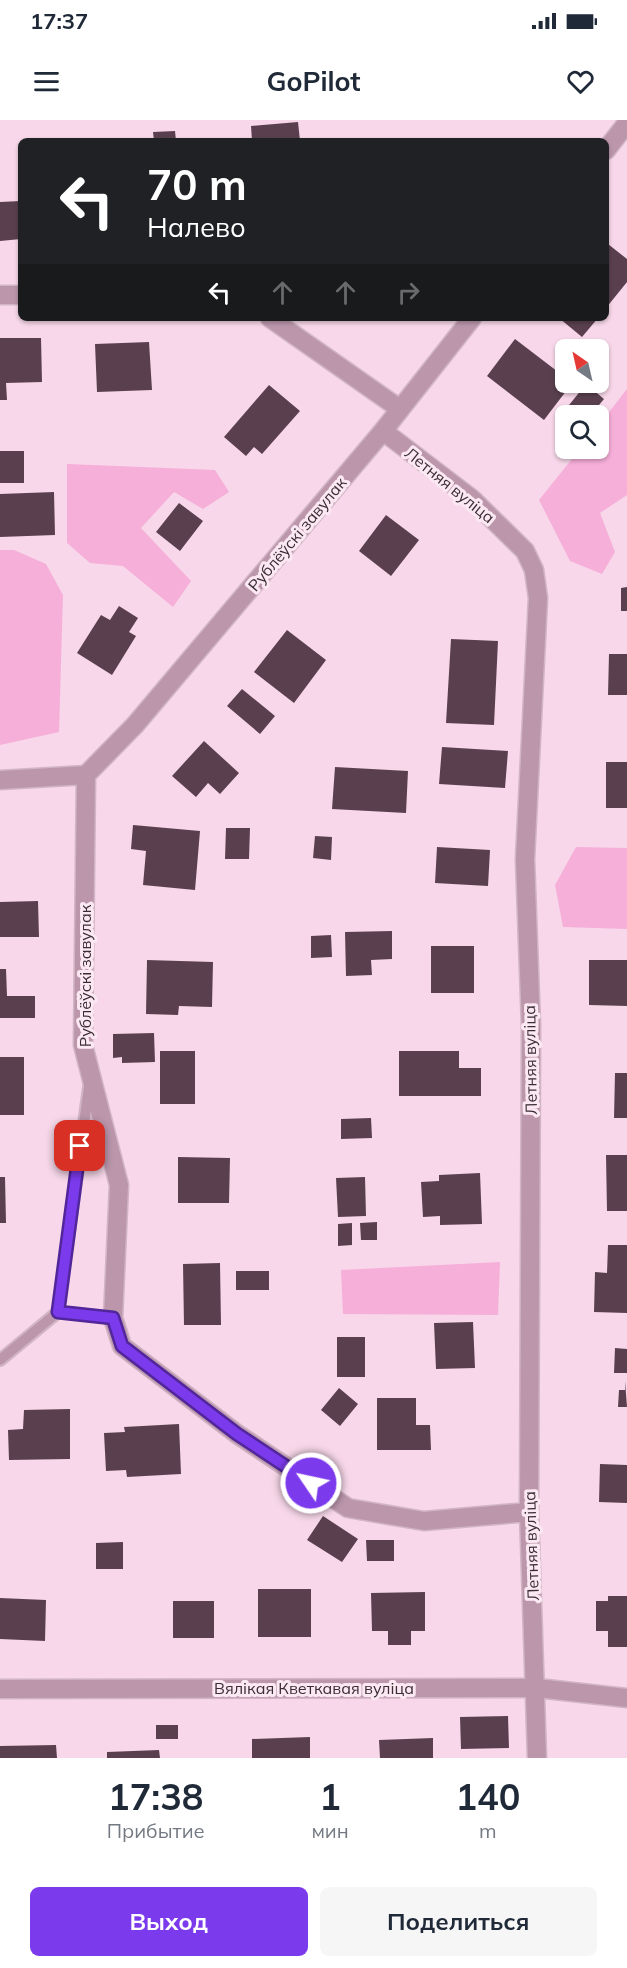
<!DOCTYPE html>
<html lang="ru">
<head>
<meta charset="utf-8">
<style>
	:root { --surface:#fff; --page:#f6f6f7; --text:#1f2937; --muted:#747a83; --accent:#7c3aed }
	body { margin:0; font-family:Mulish,sans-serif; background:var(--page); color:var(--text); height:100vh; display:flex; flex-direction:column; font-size:22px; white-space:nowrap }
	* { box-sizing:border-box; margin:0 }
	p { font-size:20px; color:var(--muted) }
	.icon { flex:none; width:33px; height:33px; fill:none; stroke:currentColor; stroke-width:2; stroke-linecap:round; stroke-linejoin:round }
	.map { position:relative; height:1638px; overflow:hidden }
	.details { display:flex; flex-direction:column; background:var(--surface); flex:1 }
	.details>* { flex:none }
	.banner { position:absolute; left:18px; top:18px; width:591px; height:183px; border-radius:9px; box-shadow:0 2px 4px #0004; background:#202124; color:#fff; overflow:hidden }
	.needle { width:39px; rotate:326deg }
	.tools { position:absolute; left:555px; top:219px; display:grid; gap:12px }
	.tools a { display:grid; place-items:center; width:54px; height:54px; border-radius:9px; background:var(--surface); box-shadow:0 2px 4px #0004; font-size:30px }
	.pin { position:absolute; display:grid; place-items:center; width:51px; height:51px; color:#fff; margin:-26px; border-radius:12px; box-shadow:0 3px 9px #0006 }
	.me { position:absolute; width:66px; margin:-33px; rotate:304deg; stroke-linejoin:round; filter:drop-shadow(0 0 4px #0008) }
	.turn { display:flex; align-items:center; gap:21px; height:126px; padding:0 30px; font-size:27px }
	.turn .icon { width:78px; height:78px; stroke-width:2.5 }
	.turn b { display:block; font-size:42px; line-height:51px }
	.lanes { display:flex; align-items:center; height:57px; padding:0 30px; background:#0003; justify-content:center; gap:30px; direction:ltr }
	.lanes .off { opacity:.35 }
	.eta { display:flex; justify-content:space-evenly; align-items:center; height:102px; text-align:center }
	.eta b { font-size:36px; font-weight:700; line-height:42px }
	.primary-button { display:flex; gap:12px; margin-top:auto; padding:12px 30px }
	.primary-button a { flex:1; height:69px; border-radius:9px; background:var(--accent); color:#fff; font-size:24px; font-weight:700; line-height:69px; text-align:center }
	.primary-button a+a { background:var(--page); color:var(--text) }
	.status { display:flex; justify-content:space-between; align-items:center; height:42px; padding:0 30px; background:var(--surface); direction:ltr }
	.status svg { height:16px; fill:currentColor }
	header { display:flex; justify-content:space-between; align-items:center; height:78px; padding:0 30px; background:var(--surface); font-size:27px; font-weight:700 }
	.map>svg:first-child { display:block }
	.green { fill:#f6afd9 }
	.building { fill:#5a404f }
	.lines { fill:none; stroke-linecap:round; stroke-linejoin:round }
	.lane-casing { stroke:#d1b5c5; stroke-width:14 }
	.street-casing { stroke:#d1b5c5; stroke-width:21 }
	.lane { stroke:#bc97ac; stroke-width:10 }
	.street { stroke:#bc97ac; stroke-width:18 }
	.route-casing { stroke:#51269a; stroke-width:15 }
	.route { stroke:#7c3aed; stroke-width:10 }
	.labels { text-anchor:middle; stroke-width:6; stroke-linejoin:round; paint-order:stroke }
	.street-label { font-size:16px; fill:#392c33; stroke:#fce8f3 }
</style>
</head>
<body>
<div class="status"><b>17:37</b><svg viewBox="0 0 49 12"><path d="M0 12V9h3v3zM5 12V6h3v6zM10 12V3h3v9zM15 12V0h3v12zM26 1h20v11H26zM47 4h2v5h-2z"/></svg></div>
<header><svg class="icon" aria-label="menu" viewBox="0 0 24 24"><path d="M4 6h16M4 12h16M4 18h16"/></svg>GoPilot<svg class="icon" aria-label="heart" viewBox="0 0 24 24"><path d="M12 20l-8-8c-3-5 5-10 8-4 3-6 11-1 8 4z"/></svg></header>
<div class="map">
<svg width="627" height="1638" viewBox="0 0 627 1638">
	<rect width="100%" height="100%" fill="#f7d7e9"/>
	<!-- green -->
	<path class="green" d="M 627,269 L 627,375 L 600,393 L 615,432 L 602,454 L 570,441 L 539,380 L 580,329 L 598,328 L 599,305 Z
		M 67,344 L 215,350 L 229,372 L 203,389 L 174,372 L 141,408 L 191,461 L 173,487 L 123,446 L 90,443 L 67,423 Z
		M 0,430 L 14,430 L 46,444 L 63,475 L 59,612 L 0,625 Z
		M 576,727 L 627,728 L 627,809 L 563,807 L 555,765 Z
		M 500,1142 L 498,1195 L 343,1194 L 341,1150 Z"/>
	<!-- building -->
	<path class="building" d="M 298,2 L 300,21 L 252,21 L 251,6 Z
		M 175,11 L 176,21 L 154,21 L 153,12 Z
		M 21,81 L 21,119 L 0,121 L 0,82 Z
		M 608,124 L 627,139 L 627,162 L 606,188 L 606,127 Z
		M 559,198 L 598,198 L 582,217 Z
		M 0,218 L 41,218 L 42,262 L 6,263 L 7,280 L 0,280 Z
		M 515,219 L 566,258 L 566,262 L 573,262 L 544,300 L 487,256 Z
		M 149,222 L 152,270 L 97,272 L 95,224 Z
		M 586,264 L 604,279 L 590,296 L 566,296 L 566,298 L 561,295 Z
		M 269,265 L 300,291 L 262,334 L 254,327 L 246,336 L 224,317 Z
		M 0,331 L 24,331 L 24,363 L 0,363 Z
		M 54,372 L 55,415 L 0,417 L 0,374 Z
		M 179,383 L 203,401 L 180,431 L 156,412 Z
		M 386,395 L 419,420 L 391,456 L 359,431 Z
		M 627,467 L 627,491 L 621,491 L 621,468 Z
		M 119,486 L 138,498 L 129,512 L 136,516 L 112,555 L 77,533 L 101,495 L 110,500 Z
		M 287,510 L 326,540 L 294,583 L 254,552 Z
		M 451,519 L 498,521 L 494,605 L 446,603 Z
		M 609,534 L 627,534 L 627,575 L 608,575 Z
		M 242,569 L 275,596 L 260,614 L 227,586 Z
		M 204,621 L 239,653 L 220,674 L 208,663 L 196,677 L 172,656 Z
		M 442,627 L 508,631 L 505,668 L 439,664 Z
		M 606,642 L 627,642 L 627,688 L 606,688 Z
		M 335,647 L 408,651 L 406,693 L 332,689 Z
		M 133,705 L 200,711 L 195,770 L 143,765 L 146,731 L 131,729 Z
		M 226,708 L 250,708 L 249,739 L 225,739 Z
		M 315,716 L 332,717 L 331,740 L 313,738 Z
		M 437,727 L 490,730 L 488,766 L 435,763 Z
		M 38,781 L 39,817 L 0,817 L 0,782 Z
		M 392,811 L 392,839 L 371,840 L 372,855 L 346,856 L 345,812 Z
		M 331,815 L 332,837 L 311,838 L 311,816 Z
		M 431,826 L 474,826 L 474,873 L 431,873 Z
		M 147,840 L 213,842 L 212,887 L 179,886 L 178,895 L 146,894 Z
		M 589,840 L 627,840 L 627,886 L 589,885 Z
		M 0,849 L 6,849 L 7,876 L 35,876 L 35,898 L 0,898 Z
		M 154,913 L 155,942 L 122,943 L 122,937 L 113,938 L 113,914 Z
		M 160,931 L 195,931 L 195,984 L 160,984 Z
		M 399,931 L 459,931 L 459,948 L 481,948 L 481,976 L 399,976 Z
		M 0,937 L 24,937 L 24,995 L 0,995 Z
		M 615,953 L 627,953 L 627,998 L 614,998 Z
		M 371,998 L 372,1018 L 341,1019 L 341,999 Z
		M 606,1035 L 627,1035 L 627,1091 L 607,1091 Z
		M 178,1037 L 230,1038 L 229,1083 L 178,1083 Z
		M 480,1053 L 482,1104 L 440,1105 L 440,1096 L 423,1097 L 421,1062 L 439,1061 L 439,1055 Z
		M 0,1057 L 5,1057 L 6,1103 L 0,1103 Z
		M 365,1057 L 366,1096 L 338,1097 L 336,1058 Z
		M 377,1102 L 377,1120 L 361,1120 L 360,1103 Z
		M 352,1103 L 352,1125 L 338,1126 L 338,1104 Z
		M 608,1125 L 627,1125 L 627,1193 L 594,1192 L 595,1152 L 607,1153 Z
		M 220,1143 L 221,1205 L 184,1205 L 183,1144 Z
		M 236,1151 L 269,1151 L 269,1170 L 236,1170 Z
		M 473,1202 L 475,1248 L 436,1249 L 434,1203 Z
		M 337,1217 L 365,1217 L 365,1257 L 337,1257 Z
		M 615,1228 L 627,1229 L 627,1253 L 614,1253 Z
		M 625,1261 L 627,1287 L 618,1287 L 619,1270 L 625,1270 Z
		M 339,1268 L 358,1284 L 340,1306 L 321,1290 Z
		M 377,1278 L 416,1278 L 416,1305 L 430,1305 L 431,1330 L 377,1330 Z
		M 70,1289 L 70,1339 L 9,1340 L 8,1310 L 23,1309 L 24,1290 Z
		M 179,1304 L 181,1354 L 127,1357 L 126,1350 L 106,1351 L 104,1313 L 125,1312 L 124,1307 Z
		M 600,1344 L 627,1345 L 627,1383 L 599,1382 Z
		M 323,1396 L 358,1419 L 342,1442 L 307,1420 Z
		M 366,1420 L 394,1420 L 394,1441 L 367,1441 Z
		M 123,1422 L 123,1449 L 96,1449 L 96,1423 Z
		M 258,1469 L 311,1469 L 311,1517 L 258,1517 Z
		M 425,1472 L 425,1511 L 411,1511 L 411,1525 L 388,1525 L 388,1511 L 372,1511 L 371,1473 Z
		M 608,1476 L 627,1476 L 627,1527 L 608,1527 L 608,1511 L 596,1511 L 596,1481 L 608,1481 Z
		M 0,1478 L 46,1480 L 45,1521 L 0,1519 Z
		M 173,1481 L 214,1481 L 214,1518 L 173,1518 Z
		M 508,1596 L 509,1628 L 461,1629 L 460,1597 Z
		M 156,1605 L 178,1605 L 178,1619 L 156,1619 Z
		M 310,1617 L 310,1638 L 252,1638 L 252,1619 Z
		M 433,1618 L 433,1638 L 380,1638 L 379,1620 Z
		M 56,1625 L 57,1638 L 0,1638 L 0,1626 Z
		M 159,1630 L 160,1638 L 107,1638 L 107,1632 Z"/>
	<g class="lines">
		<defs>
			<path id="lane" d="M 58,1192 L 89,967
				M 0,1240 L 58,1192 L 113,1198"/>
			<path id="street" d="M 606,30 L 627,3
				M 0,175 L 21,175
				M 270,198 L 400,289
				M 472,198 L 383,311 L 135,605 L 86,655 L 83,925 L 119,1065 L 113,1198 L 122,1226 L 237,1314 L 348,1388 L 424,1401 L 529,1392
				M 383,311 L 472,379 L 525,431 L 534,450 L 538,478 L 525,739 L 531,906 L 529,1392 L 537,1638
				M 0,660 L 86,655
				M 0,1569 L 537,1568 L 627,1578"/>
		</defs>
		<!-- lane casing -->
		<use href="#lane" class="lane-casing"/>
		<!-- street casing -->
		<use href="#street" class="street-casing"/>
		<!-- lane -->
		<use href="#lane" class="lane"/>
		<!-- street -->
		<use href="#street" class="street"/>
	</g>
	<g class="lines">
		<defs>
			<path id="route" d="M 80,1026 L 58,1192 L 113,1198 L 122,1226 L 237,1314 L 311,1363"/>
		</defs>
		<!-- route casing -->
		<use href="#route" class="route-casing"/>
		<!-- route -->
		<use href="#route" class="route"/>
	</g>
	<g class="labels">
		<!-- street labels -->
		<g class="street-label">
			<text transform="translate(450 365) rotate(39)" y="6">Летняя вуліца</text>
			<text transform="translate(297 414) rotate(-50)" y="6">Рублёўскі завулак</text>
			<text transform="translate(85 856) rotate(-90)" y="6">Рублёўскі завулак</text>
			<text transform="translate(530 940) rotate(-91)" y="6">Летняя вуліца</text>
			<text transform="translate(531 1426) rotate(-92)" y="6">Летняя вуліца</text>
			<text x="314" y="1574">Вялікая Кветкавая вуліца</text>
		</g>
	</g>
</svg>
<div class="tools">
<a><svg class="needle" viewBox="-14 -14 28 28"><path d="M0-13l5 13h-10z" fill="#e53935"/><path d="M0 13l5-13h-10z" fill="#747a83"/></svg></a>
<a><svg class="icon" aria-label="search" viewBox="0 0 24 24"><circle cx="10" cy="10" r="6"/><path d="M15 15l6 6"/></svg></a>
</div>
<div class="pin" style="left:80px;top:1026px;background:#d93025"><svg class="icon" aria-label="arrive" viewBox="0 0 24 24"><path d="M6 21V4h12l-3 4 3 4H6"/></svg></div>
<svg class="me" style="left:311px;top:1363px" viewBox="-20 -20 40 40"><circle r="17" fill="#7c3aed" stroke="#fff" stroke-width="3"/><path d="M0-11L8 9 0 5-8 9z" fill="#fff"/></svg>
<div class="banner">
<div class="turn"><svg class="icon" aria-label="left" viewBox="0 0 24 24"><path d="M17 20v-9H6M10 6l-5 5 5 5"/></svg><div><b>70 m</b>Налево</div></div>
<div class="lanes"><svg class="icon" aria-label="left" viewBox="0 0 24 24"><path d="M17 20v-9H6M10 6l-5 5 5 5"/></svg><svg class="icon off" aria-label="ahead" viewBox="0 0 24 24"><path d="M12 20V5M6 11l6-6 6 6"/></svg><svg class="icon off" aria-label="ahead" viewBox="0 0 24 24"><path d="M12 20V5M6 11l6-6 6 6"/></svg><svg class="icon off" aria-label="right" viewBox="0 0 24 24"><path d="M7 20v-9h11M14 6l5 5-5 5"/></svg></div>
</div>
</div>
<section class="details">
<div class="eta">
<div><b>17:38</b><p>Прибытие</p></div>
<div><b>1</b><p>мин</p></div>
<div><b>140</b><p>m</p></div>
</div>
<div class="primary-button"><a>Выход</a><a>Поделиться</a></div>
</section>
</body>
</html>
